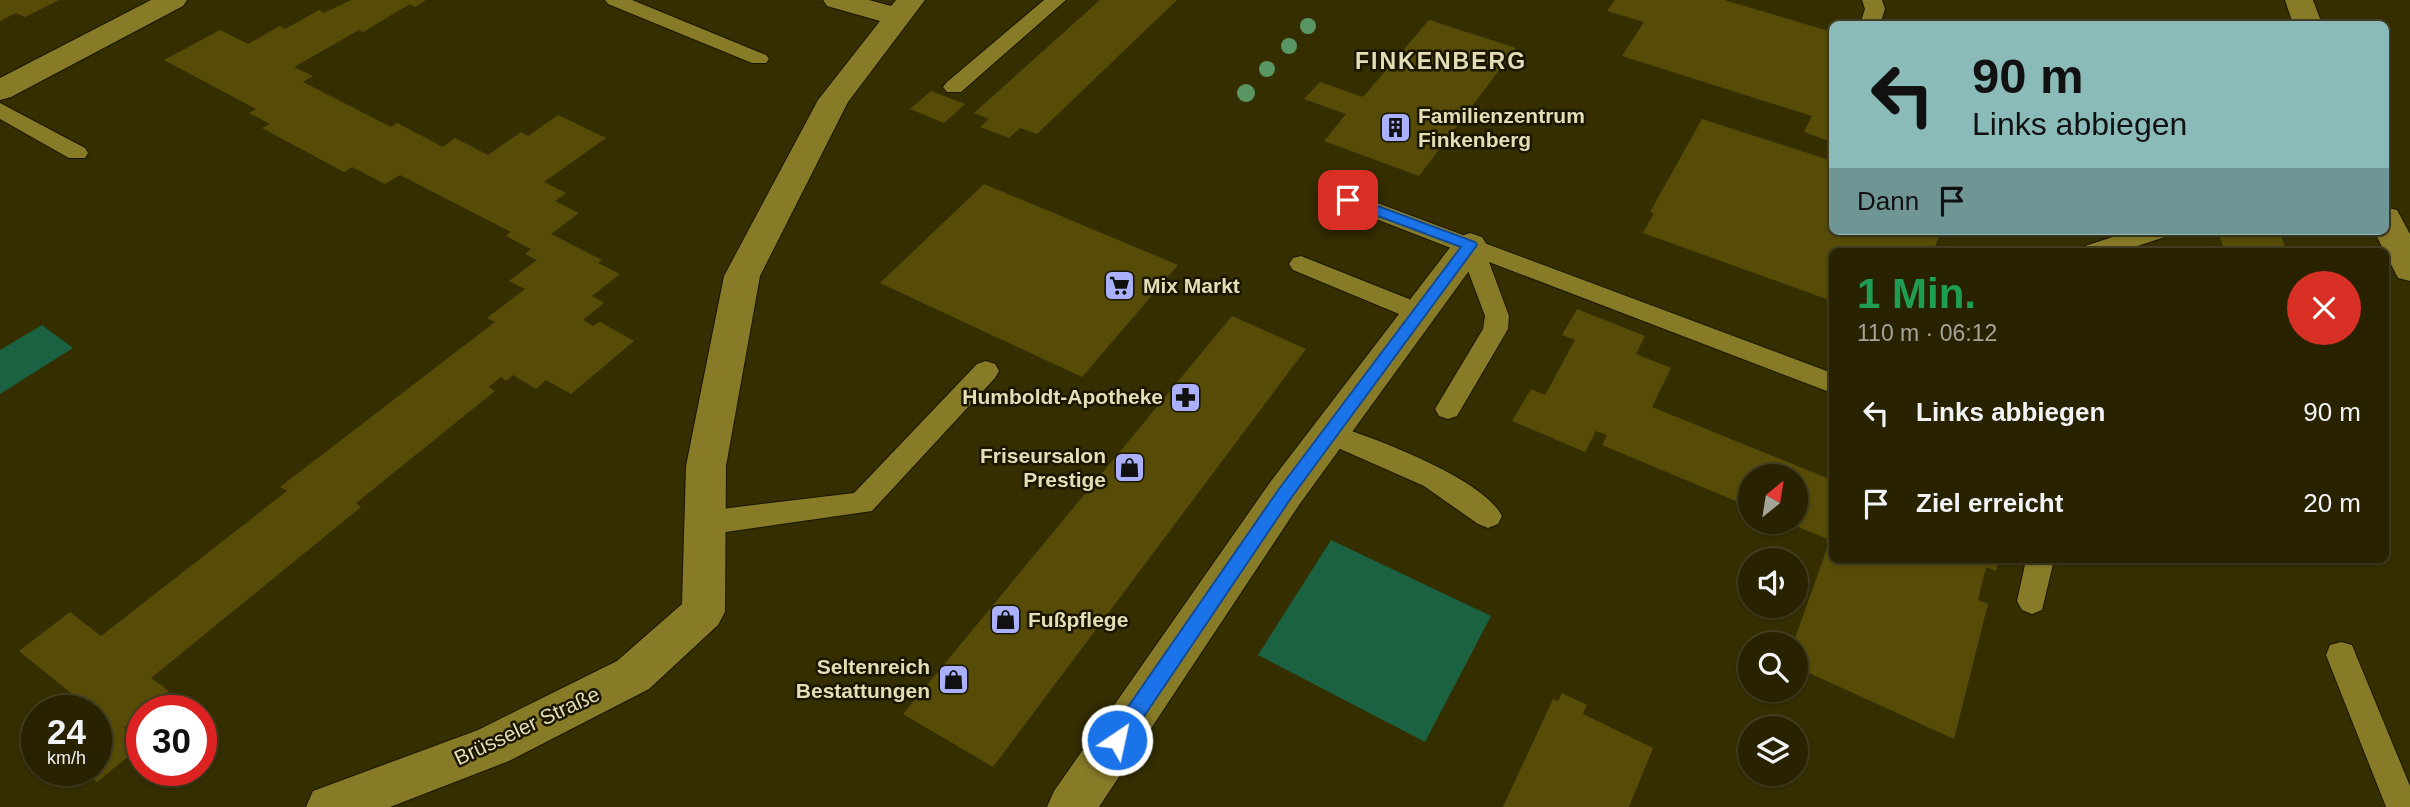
<!DOCTYPE html>
<html lang="de">
<head>
<meta charset="utf-8">
<style>
	:root { --surface:#282201; --page:#342f10; --text:#f1f3f6; --muted:#a5a499; --line:#443f23 }
	body { margin:0; font-family:Arial,sans-serif; background:var(--page); color:var(--text); height:100vh; display:flex; flex-direction:column; font-size:26px; white-space:nowrap }
	* { box-sizing:border-box; margin:0 }
	p { font-size:23px; color:var(--muted) }
	.icon { flex:none; width:38px; height:38px; fill:none; stroke:currentColor; stroke-width:2; stroke-linecap:round; stroke-linejoin:round }
	.map { position:relative; flex:1; overflow:hidden }
	.side { position:absolute; left:1829px; top:248px; width:560px; height:315px; display:flex; flex-direction:column; background:var(--surface); border-radius:10px; box-shadow:0 2px 5px #0004,0 0 0 2px var(--line) }
	.side>* { flex:none }
	.hud { position:absolute; left:1829px; top:21px; width:560px; height:214px; border-radius:10px; box-shadow:0 2px 5px #0004,0 0 0 2px var(--line); background:#8bbbb9; color:#111; overflow:hidden }
	.needle { width:46px; rotate:30deg }
	.tools { position:absolute; left:1738px; top:464px; display:grid; gap:14px }
	.tools a { display:grid; place-items:center; width:70px; height:70px; border-radius:50%; background:var(--surface); box-shadow:0 2px 5px #0004,0 0 0 2px var(--line); font-size:35px }
	.speed { position:absolute; left:21px; top:695px; display:flex; gap:14px; font-size:35px; font-weight:700; text-align:center }
	.speed>* { display:grid; place-content:center; width:91px; height:91px; border-radius:50%; background:var(--surface); box-shadow:0 2px 5px #0004,0 0 0 2px var(--line); line-height:1 }
	.speed small { font-size:18px; font-weight:400 }
	.speed .limit { border:10px solid #d22; background:#fff; color:#111 }
	.pin { position:absolute; display:grid; place-items:center; width:60px; height:60px; color:#fff; margin:-30px; border-radius:14px; box-shadow:0 4px 10px #0006 }
	.me { position:absolute; width:77px; margin:-38px; rotate:34deg; stroke-linejoin:round; filter:drop-shadow(0 0 5px #0008) }
	.turn { display:flex; align-items:center; gap:24px; height:147px; padding:0 28px; font-size:32px }
	.turn .icon { width:91px; height:91px; stroke-width:2.5 }
	.turn b { display:block; font-size:49px; line-height:60px }
	.then { display:flex; align-items:center; height:66px; padding:0 28px; background:#0003; gap:14px; font-size:26px }
	.round { display:grid; place-items:center; flex:none; width:74px; height:74px; border-radius:37px; background:var(--page) }
	.head { display:flex; align-items:center; justify-content:space-between; height:119px; padding:0 28px }
	h1 { font-size:42px; font-weight:800; line-height:52px; color:#1e9e55 }
	ul { padding:0; list-style:none }
	li { display:flex; align-items:center; gap:21px; height:91px; padding:0 28px }
	li div { flex:1 }
	li b { display:block; font-size:26px }
	li em { font-style:normal }
	.map>svg:first-child { display:block }
	.green { fill:#1a6242 }
	.building { fill:#564c08 }
	.lines { fill:none; stroke-linecap:round; stroke-linejoin:round }
	.service-casing { stroke:#1a1600; stroke-width:2 }
	.minor-casing { stroke:#1a1600; stroke-width:2 }
	.tertiary-casing { stroke:#1a1600; stroke-width:2 }
	.service { fill:#887b28; fill-rule:evenodd }
	.minor { fill:#887b28; fill-rule:evenodd }
	.tertiary { fill:#887b28; fill-rule:evenodd }
	.tree { fill:#5a9663 }
	.route { fill:#1a73e8; stroke:#114b97; stroke-width:2 }
	.labels { text-anchor:middle; stroke-width:5; stroke-linejoin:round; paint-order:stroke }
	.poi-label { font-size:21px; font-weight:bold; fill:#e4deb7; stroke:#1a1600; text-anchor:start }
	.street-label { font-size:21px; fill:#e4deb7; stroke:#1a1600 }
	.far-district-label { font-size:23px; font-weight:bold; letter-spacing:2px; fill:#e4deb7; stroke:#1a1600 }
</style>
</head>
<body>
<div class="map">
<svg width="2410" height="807" viewBox="0 0 2410 807">
	<rect width="100%" height="100%" fill="#352e01"/>
	<!-- green -->
	<path class="green" d="M 42,325 L 73,348 L 0,394 L 0,350 Z
		M 1331,540 L 1491,616 L 1425,742 L 1258,655 Z"/>
	<!-- building -->
	<path class="building" d="M 0,0 L 59,0 L 25,17 L 16,13 L 0,21 Z
		M 351,0 L 426,0 L 415,7 L 410,4 L 363,32 L 359,30 L 294,67 L 313,76 L 303,82 L 391,127 L 397,123 L 443,147 L 455,138 L 488,155 L 521,132 L 528,136 L 558,115 L 606,138 L 544,182 L 566,193 L 555,201 L 579,213 L 551,234 L 602,260 L 598,263 L 620,274 L 592,296 L 604,303 L 583,320 L 593,326 L 600,322 L 634,341 L 571,394 L 546,380 L 536,389 L 513,375 L 506,381 L 501,377 L 489,387 L 495,391 L 356,503 L 361,507 L 151,678 L 169,691 L 142,710 L 124,728 L 142,741 L 142,745 L 97,782 L 83,770 L 96,770 L 96,710 L 61,710 L 77,698 L 19,651 L 70,612 L 101,636 L 287,491 L 280,487 L 495,322 L 487,318 L 525,289 L 509,281 L 537,260 L 525,254 L 531,249 L 506,236 L 511,232 L 400,175 L 385,184 L 352,167 L 344,172 L 262,128 L 270,124 L 249,113 L 256,109 L 164,60 L 220,30 L 248,44 L 280,26 L 285,29 L 319,10 L 324,13 Z
		M 1100,0 L 1177,0 L 1037,134 L 1020,128 L 1009,138 L 980,127 L 989,119 L 974,113 Z
		M 1615,0 L 1724,0 L 1832,32 L 1832,142 L 1804,132 L 1812,116 L 1622,56 L 1644,22 L 1607,11 Z
		M 1429,20 L 1516,48 L 1419,176 L 1324,141 L 1346,114 L 1304,99 L 1320,82 L 1363,97 Z
		M 931,91 L 965,104 L 944,123 L 910,109 Z
		M 1702,119 L 1832,161 L 1832,231 L 1941,231 L 1933,252 L 1832,252 L 1832,301 L 1643,233 L 1654,213 L 1650,212 Z
		M 984,184 L 1178,265 L 1082,377 L 880,283 Z
		M 2218,231 L 2281,236 L 2287,252 L 2225,252 Z
		M 1577,309 L 1645,336 L 1636,354 L 1671,368 L 1652,407 L 1832,480 L 1832,560 L 1999,560 L 1996,571 L 1986,567 L 1978,600 L 1988,604 L 1954,739 L 1796,667 L 1796,644 L 1793,644 L 1830,540 L 1786,522 L 1796,522 L 1796,476 L 1750,476 L 1750,507 L 1602,445 L 1607,435 L 1596,431 L 1585,452 L 1512,421 L 1531,389 L 1545,395 L 1575,340 L 1562,335 Z
		M 1232,316 L 1306,349 L 993,767 L 903,714 Z
		M 1562,693 L 1587,705 L 1583,714 L 1653,748 L 1629,807 L 1503,807 L 1553,699 L 1558,701 Z"/>
	<g class="lines">
		<defs>
			<path id="service" d="M 605,0 L 632,0 L 766,55 L 769,59 L 766,63 L 752,63 L 608,4 Z
				M 1044,0 L 1066,0 L 961,92 L 947,92 L 943,87 L 947,82 Z
				M 1862,0 L 1882,0 L 1885,9 L 1880,24 L 1860,24 L 1865,9 Z
				M 0,103 L 85,148 L 88,153 L 85,158 L 69,158 L 0,119 Z
				M 1348,192 L 1832,373 L 1832,393 L 1489,262 L 1509,316 L 1508,329 L 1457,416 L 1448,419 L 1439,416 L 1435,409 L 1483,329 L 1485,316 L 1461,252 L 1340,205 L 1337,200 L 1340,195 Z
				M 2131,231 L 2169,231 L 2165,237 L 2119,252 L 2081,252 L 2085,246 Z
				M 1301,256 L 1429,307 L 1432,313 L 1429,319 L 1420,322 L 1411,319 L 1293,270 L 1289,264 L 1293,258 Z
				M 986,361 L 995,364 L 999,371 L 995,378 L 872,511 L 705,535 L 695,531 L 691,523 L 695,515 L 705,511 L 854,493 L 977,364 Z
				M 1331,424 C 1372,437 1483,478 1502,516 L 1498,524 L 1488,528 L 1478,524 L 1424,486 L 1322,441 L 1318,434 L 1322,427 Z
				M 2026,560 L 2054,560 L 2042,610 L 2032,614 L 2022,610 L 2017,601 Z
				M 2341,642 L 2352,645 L 2356,655 L 2410,786 L 2410,807 L 2386,807 L 2326,655 L 2330,645 Z"/>
			<path id="minor" d="M 151,0 L 187,0 L 183,6 L 11,97 L 0,100 L 0,78 Z
				M 823,0 L 869,0 L 891,6 L 896,0 L 925,0 L 848,102 L 760,276 L 726,466 L 725,612 L 718,625 L 649,689 L 509,761 L 390,807 L 306,807 L 313,791 L 478,730 L 617,661 L 682,604 L 686,466 L 724,276 L 818,100 L 880,21 L 827,6 Z
				M 1470,233 L 1482,237 L 1487,245 L 1482,253 L 1299,505 L 1099,807 L 1047,807 L 1054,791 L 1271,481 L 1458,237 Z"/>
			<path id="tertiary" d="M 2285,0 L 2313,0 L 2322,24 L 2293,24 Z
				M 2385,207 L 2397,210 L 2410,234 L 2410,281 L 2398,278 L 2374,231 L 2385,231 Z"/>
		</defs>
		<!-- service casing -->
		<use href="#service" class="service-casing"/>
		<!-- minor casing -->
		<use href="#minor" class="minor-casing"/>
		<!-- tertiary casing -->
		<use href="#tertiary" class="tertiary-casing"/>
		<!-- service -->
		<use href="#service" class="service"/>
		<!-- minor -->
		<use href="#minor" class="minor"/>
		<!-- tertiary -->
		<use href="#tertiary" class="tertiary"/>
	</g>
	<!-- trees -->
	<g class="tree">
		<circle cx="1308" cy="26" r="8"/>
		<circle cx="1289" cy="46" r="8"/>
		<circle cx="1267" cy="69" r="8"/>
		<circle cx="1246" cy="93" r="9"/>
	</g>
	<!-- route -->
	<path class="route" d="M 1348,195 L 1475,242 L 1477,245 L 1291,498 L 1124,746 L 1117,749 L 1110,746 L 1107,740 L 1110,733 L 1279,489 L 1461,247 L 1343,203 L 1343,197 Z"/>
	<!-- icons -->
	<defs>
		<symbol id="building-square" viewBox="-11 -11 22 22"><rect x="-9" y="-9" width="18" height="18" rx="4" fill="#aab0fb" stroke="#1a1600"/><path d="M-4-6H4V6H1V3H-1V6H-4ZM-2.5-4.3h1.7v1.8h-1.7ZM.8-4.3h1.7v1.8H.8ZM-2.5-1h1.7V.8h-1.7ZM.8-1h1.7V.8H.8Z" fill="#111"/></symbol>
		<symbol id="supermarket-square" viewBox="-11 -11 22 22"><rect x="-9" y="-9" width="18" height="18" rx="4" fill="#aab0fb" stroke="#1a1600"/><path d="M-6-5.5h2.5l.6 2H6L4.5 2H-2.5L-4.4-4H-6ZM-1.5 3.2a1.3 1.3 0 1 0 .1 0ZM3 3.2a1.3 1.3 0 1 0 .1 0Z" fill="#111"/></symbol>
		<symbol id="pharmacy-square" viewBox="-11 -11 22 22"><rect x="-9" y="-9" width="18" height="18" rx="4" fill="#aab0fb" stroke="#1a1600"/><path d="M-2-6h4v4h4v4h-4v4h-4v-4h-4v-4h4Z" fill="#111"/></symbol>
		<symbol id="shop-square" viewBox="-11 -11 22 22"><rect x="-9" y="-9" width="18" height="18" rx="4" fill="#aab0fb" stroke="#1a1600"/><path d="M-5-2.5h2.3a2.7 3.5 0 0 1 5.4 0H5L5.5 6h-11ZM-1.5-2.5h3a1.5 2.3 0 0 0-3 0Z" fill="#111"/></symbol>
	</defs>
	<g fill-rule="evenodd">
		<use href="#building-square" x="1378" y="110" width="35" height="35"/>
		<use href="#supermarket-square" x="1102" y="268" width="35" height="35"/>
		<use href="#pharmacy-square" x="1168" y="380" width="35" height="35"/>
		<use href="#shop-square" x="1112" y="450" width="35" height="35"/>
		<use href="#shop-square" x="988" y="602" width="35" height="35"/>
		<use href="#shop-square" x="936" y="662" width="35" height="35"/>
	</g>
	<g class="labels">
		<!-- poi labels -->
		<g class="poi-label">
			<text x="1418" y="123">Familienzentrum<tspan x="1418" dy="24">Finkenberg</tspan></text>
			<text x="1143" y="293">Mix Markt</text>
			<text x="1163" y="404" text-anchor="end">Humboldt-Apotheke</text>
			<text x="1106" y="463" text-anchor="end">Friseursalon<tspan x="1106" dy="24">Prestige</tspan></text>
			<text x="1028" y="627">Fußpflege</text>
			<text x="930" y="674" text-anchor="end">Seltenreich<tspan x="930" dy="24">Bestattungen</tspan></text>
		</g>
		<!-- street labels -->
		<g class="street-label">
			<text transform="translate(527 726) rotate(-25)" y="7">Brüsseler Straße</text>
		</g>
		<!-- far-district labels -->
		<g class="far-district-label">
			<text x="1441" y="69">FINKENBERG</text>
		</g>
	</g>
</svg>
<div class="tools">
<a><svg class="needle" viewBox="-14 -14 28 28"><path d="M0-13l5 13h-10z" fill="#e53935"/><path d="M0 13l5-13h-10z" fill="#a5a499"/></svg></a>
<a><svg class="icon" aria-label="sound" viewBox="0 0 24 24"><path d="M4 9h4l5-4v14l-5-4H4zM17 9q2 3 0 6"/></svg></a>
<a><svg class="icon" aria-label="search" viewBox="0 0 24 24"><circle cx="10" cy="10" r="6"/><path d="M15 15l6 6"/></svg></a>
<a><svg class="icon" aria-label="layers" viewBox="0 0 24 24"><path d="M12 4l9 5-9 5-9-5zM3 14l9 5 9-5"/></svg></a>
</div>
<div class="speed"><div>24<small>km/h</small></div><div class="limit">30</div></div>
<div class="pin" style="left:1348px;top:200px;background:#d93025"><svg class="icon" aria-label="arrive" viewBox="0 0 24 24"><path d="M6 21V4h12l-3 4 3 4H6"/></svg></div>
<svg class="me" style="left:1117px;top:740px" viewBox="-20 -20 40 40"><circle r="17" fill="#1a73e8" stroke="#fff" stroke-width="3"/><path d="M0-11L8 9 0 5-8 9z" fill="#fff"/></svg>
<div class="hud">
<div class="turn"><svg class="icon" aria-label="left" viewBox="0 0 24 24"><path d="M17 20v-9H6M10 6l-5 5 5 5"/></svg><div><b>90 m</b>Links abbiegen</div></div>
<div class="then">Dann<svg class="icon" aria-label="arrive" viewBox="0 0 24 24"><path d="M6 21V4h12l-3 4 3 4H6"/></svg></div>
</div>
<section class="side">
<div class="head"><div><h1>1 Min.</h1><p>110 m · 06:12</p></div><a class="round" style="background:#d93025;color:#fff"><svg class="icon" aria-label="close" viewBox="0 0 24 24"><path d="M6 6l12 12M18 6L6 18"/></svg></a></div>
<ul>
<li><svg class="icon" aria-label="left" viewBox="0 0 24 24"><path d="M17 20v-9H6M10 6l-5 5 5 5"/></svg><div><b>Links abbiegen</b></div><em>90 m</em></li>
<li><svg class="icon" aria-label="arrive" viewBox="0 0 24 24"><path d="M6 21V4h12l-3 4 3 4H6"/></svg><div><b>Ziel erreicht</b></div><em>20 m</em></li>
</ul>
</section>
</div>
</body>
</html>
